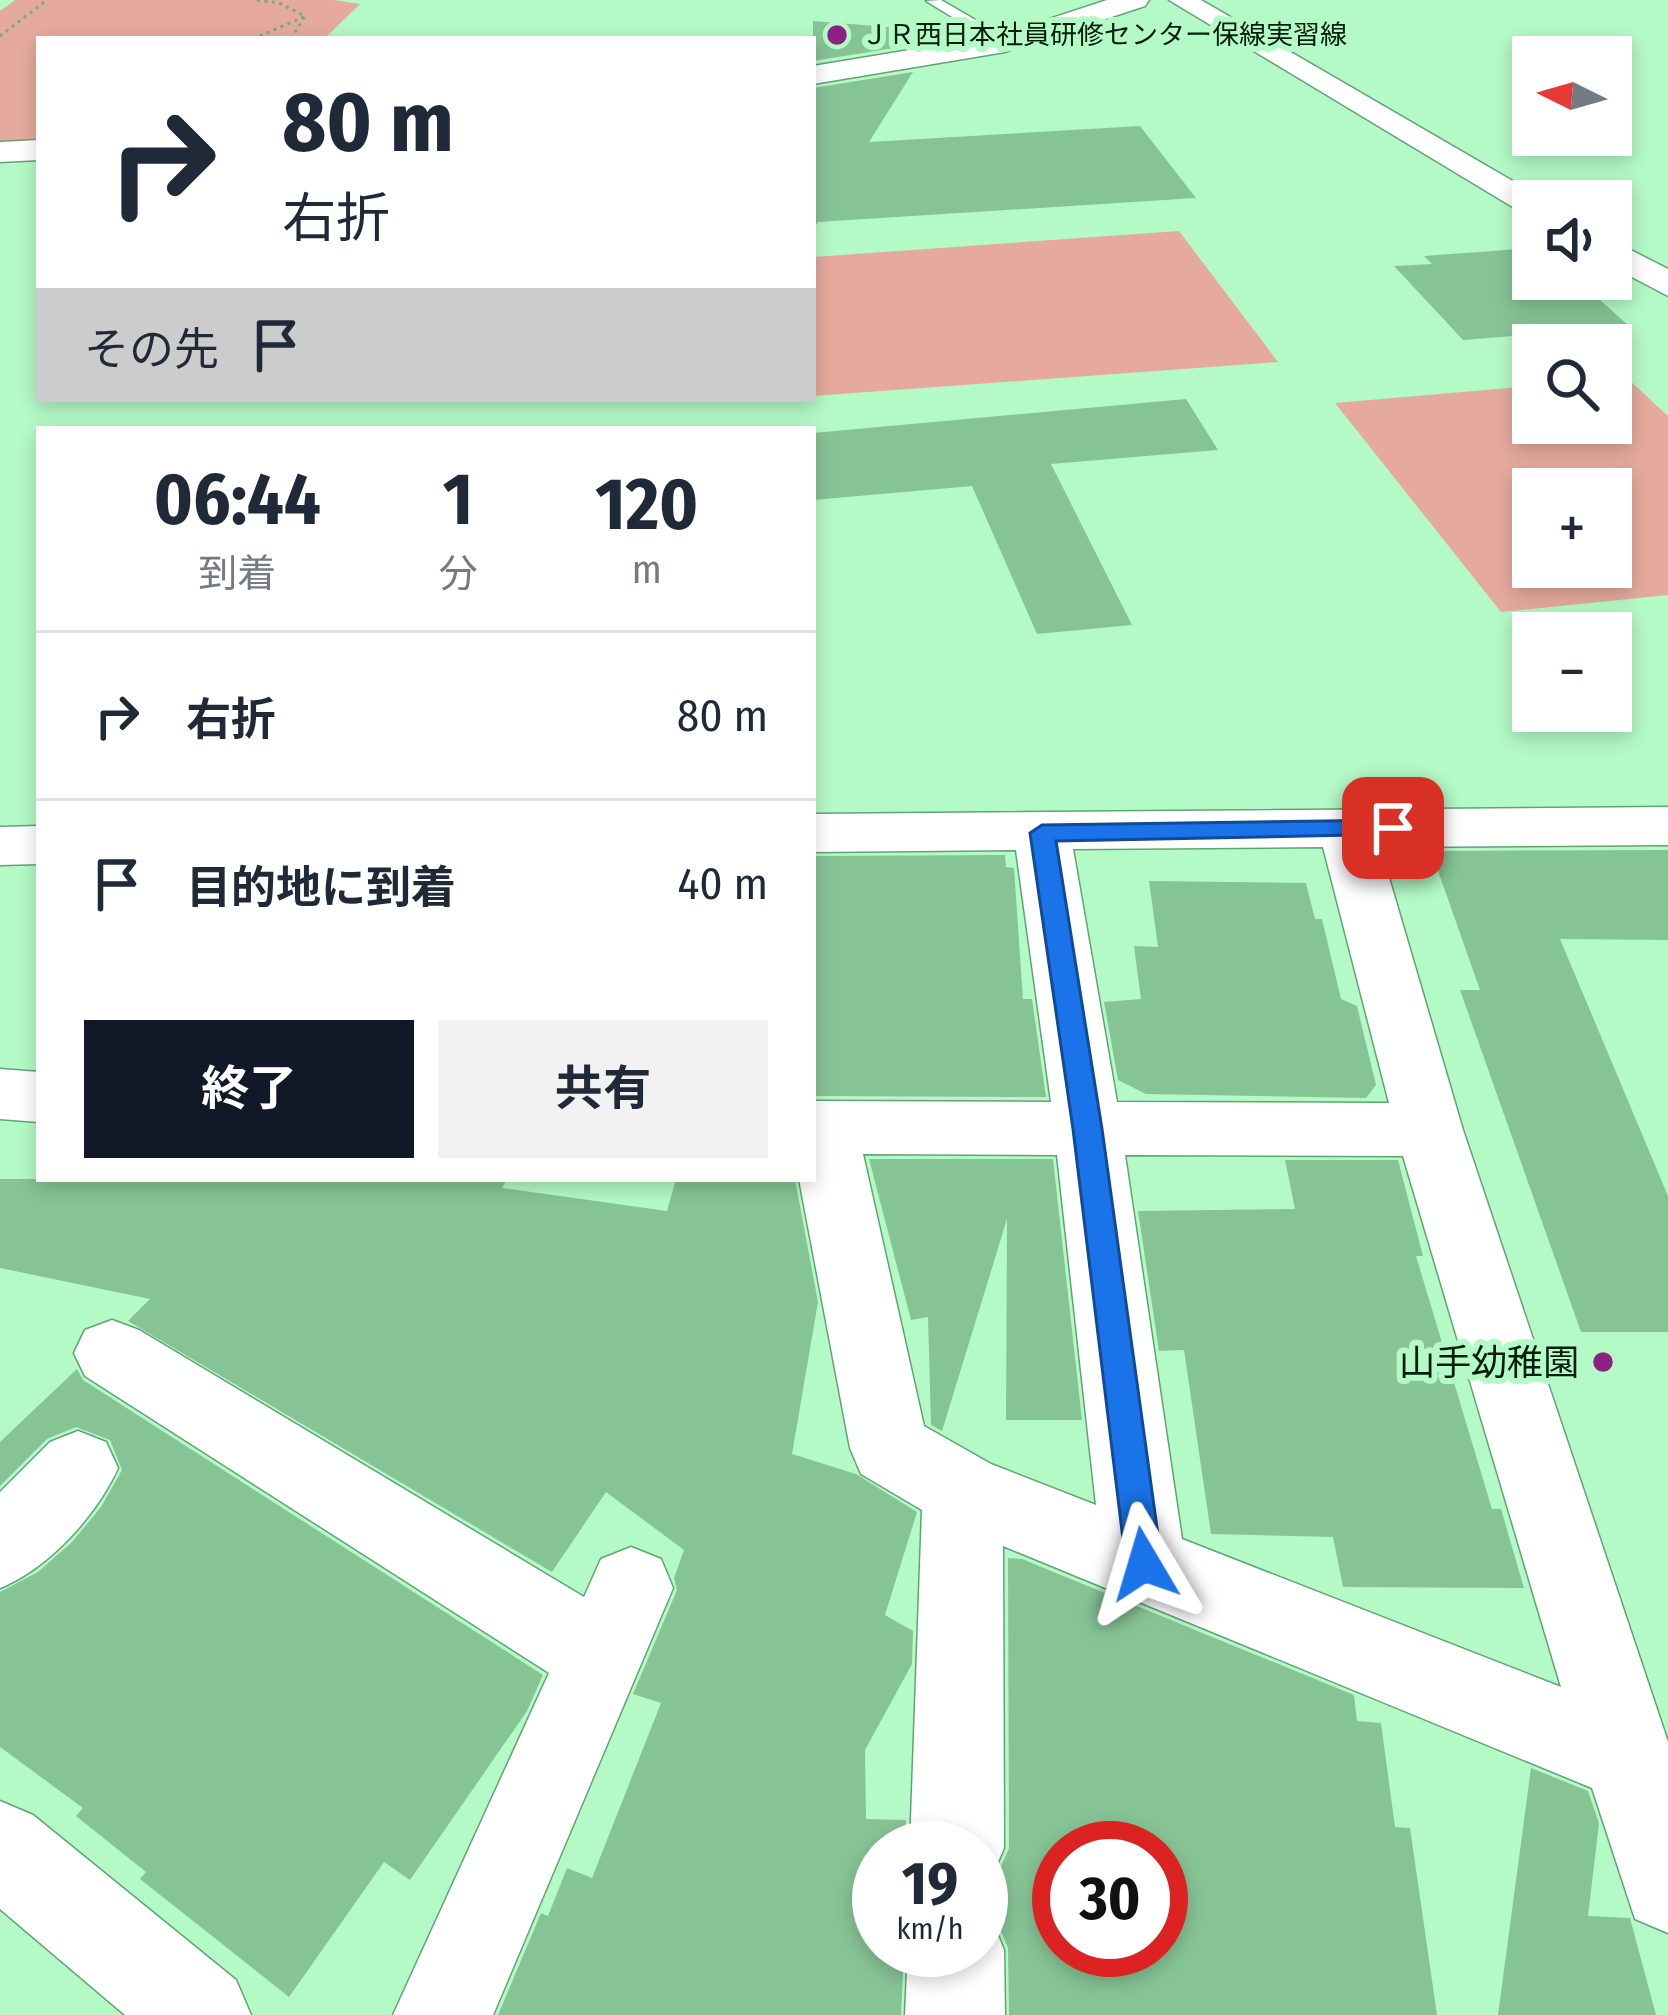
<!DOCTYPE html>
<html lang="ja">
<head>
<meta charset="utf-8">
<style>
	:root { --surface:#fff; --page:#f2f2f3; --text:#1f2937; --muted:#747a83; --line:#e0e1e3; --accent:#111827 }
	body { margin:0; font-family:"Fira Sans Condensed","Noto Sans JP",sans-serif; background:var(--page); color:var(--text); height:100vh; display:flex; flex-direction:column; font-size:45px; white-space:nowrap }
	* { box-sizing:border-box; margin:0 }
	p { font-size:39px; color:var(--muted) }
	.icon { flex:none; width:66px; height:66px; fill:none; stroke:currentColor; stroke-width:2; stroke-linecap:round; stroke-linejoin:round }
	.map { position:relative; flex:1; overflow:hidden }
	.drawer { position:absolute; left:36px; top:426px; width:780px; height:756px; display:flex; flex-direction:column; background:var(--surface); border-radius:0px; box-shadow:0 6px 18px #0003 }
	.drawer>* { flex:none }
	.banner { position:absolute; left:36px; top:36px; width:780px; height:366px; border-radius:0px; box-shadow:0 6px 18px #0003; background:#fff; color:var(--text); overflow:hidden }
	.needle { width:78px; rotate:275deg }
	.buttons { position:absolute; left:1512px; top:36px; display:grid; gap:24px }
	.buttons a { display:grid; place-items:center; width:120px; height:120px; border-radius:0px; background:var(--surface); box-shadow:0 6px 18px #0003; font-size:60px }
	.speed { position:absolute; left:852px; top:1821px; display:flex; gap:24px; font-size:60px; font-weight:700; text-align:center }
	.speed>* { display:grid; place-content:center; width:156px; height:156px; border-radius:50%; background:var(--surface); box-shadow:0 6px 18px #0003; line-height:1 }
	.speed small { font-size:30px; font-weight:400 }
	.speed .limit { border:18px solid #d22; background:#fff; color:#111 }
	.pin { position:absolute; display:grid; place-items:center; width:102px; height:102px; color:#fff; margin:-51px; border-radius:24px; box-shadow:0 6px 18px #0006 }
	.me { position:absolute; width:132px; margin:-66px; rotate:353deg; stroke-linejoin:round; filter:drop-shadow(0 0 9px #0008) }
	.turn { display:flex; align-items:center; gap:42px; height:252px; padding:0 48px; font-size:54px }
	.turn .icon { width:156px; height:156px; stroke-width:2.5 }
	.turn b { display:block; font-size:84px; line-height:102px }
	.then { display:flex; align-items:center; height:114px; padding:0 48px; background:#0003; gap:24px; font-size:45px }
	.eta { display:flex; justify-content:space-evenly; align-items:center; height:204px; text-align:center }
	.eta b { font-size:72px; font-weight:700; line-height:84px }
	.button { display:flex; gap:24px; margin-top:auto; padding:24px 48px }
	.button a { flex:1; height:138px; border-radius:0px; background:var(--accent); color:#fff; font-size:48px; font-weight:700; line-height:138px; text-align:center }
	.button a+a { background:var(--page); color:var(--text) }
	ul { padding:0; list-style:none }
	li { display:flex; align-items:center; gap:36px; height:168px; padding:0 48px; border-top:3px solid var(--line) }
	li div { flex:1 }
	li b { display:block; font-size:45px }
	li em { font-style:normal }
	.map>svg:first-child { display:block }
	.green { fill:#e5aa9d; fill-rule:evenodd }
	.building { fill:#86c496; fill-rule:evenodd }
	.lines { fill:none; stroke-linecap:round; stroke-linejoin:round }
	.service-casing { stroke:#60a474; stroke-width:3 }
	.minor-casing { stroke:#60a474; stroke-width:3 }
	.tertiary-casing { stroke:#60a474; stroke-width:3 }
	.path { stroke:#75ab84; stroke-width:3; stroke-dasharray:3 4.5; stroke-linecap:butt }
	.service { fill:#fff; fill-rule:evenodd }
	.minor { fill:#fff; fill-rule:evenodd }
	.tertiary { fill:#fff; fill-rule:evenodd }
	.route { fill:#1a73e8; stroke:#114b97; stroke-width:3 }
	.poi-dot { fill:#8e2083; stroke:#b4fac6; stroke-width:4.5 }
	.labels { text-anchor:middle; stroke-width:12; stroke-linejoin:round; paint-order:stroke }
	.far-poi-label { font-size:27px; fill:#021d0b; stroke:#b4fac6; text-anchor:start }
	.near-poi-label { font-size:36px; fill:#021d0b; stroke:#b4fac6; text-anchor:end }
</style>
</head>
<body>
<div class="map">
<svg width="1668" height="2015" viewBox="0 0 1668 2015">
	<rect width="100%" height="100%" fill="#b4fac6"/>
	<!-- green -->
	<path class="green" d="M 15,0 L 334,0 L 360,4 L 324,39 L 39,39 L 39,143 L 0,145 L 0,11 Z
		M 1179,231 L 1278,362 L 813,396 L 813,257 Z
		M 1627,378 L 1668,416 L 1668,595 L 1501,612 L 1335,403 L 1533,386 L 1533,423 L 1611,423 L 1611,379 ZM 1533,489 L 1611,489 L 1611,567 L 1533,567 Z"/>
	<!-- building -->
	<path class="building" d="M 813,21 L 939,31 L 932,42 L 813,61 Z
		M 913,72 L 869,142 L 1140,126 L 1196,198 L 818,222 L 813,230 L 813,88 Z
		M 1533,248 L 1533,279 L 1577,279 L 1630,327 L 1463,340 L 1394,266 L 1432,264 L 1424,256 Z
		M 1186,399 L 1218,450 L 1051,464 L 1132,625 L 1037,634 L 972,486 L 813,500 L 813,433 Z
		M 1668,850 L 1668,940 L 1560,939 L 1668,1196 L 1668,1332 L 1581,1332 L 1460,990 L 1480,990 L 1431,851 Z
		M 1005,855 L 1006,867 L 1014,868 L 1023,999 L 1032,999 L 1046,1097 L 813,1096 L 813,856 Z
		M 1149,881 L 1306,883 L 1315,919 L 1322,919 L 1341,999 L 1357,1006 L 1376,1085 L 1366,1098 L 1146,1094 L 1118,1080 L 1104,1002 L 1141,999 L 1134,946 L 1158,947 Z
		M 869,1159 L 1053,1159 L 1082,1420 L 1006,1420 L 1007,1219 L 942,1431 L 931,1425 L 928,1317 L 911,1320 Z
		M 1285,1160 L 1398,1160 L 1423,1256 L 1416,1256 L 1492,1509 L 1501,1509 L 1524,1588 L 1343,1587 L 1333,1537 L 1211,1534 L 1184,1350 L 1159,1351 L 1138,1211 L 1295,1209 Z
		M 0,1179 L 507,1179 L 502,1188 L 667,1211 L 676,1179 L 795,1179 L 818,1302 L 792,1454 L 856,1474 L 917,1512 L 885,1615 L 913,1631 L 912,1664 L 865,1750 L 866,1819 L 906,1820 L 906,1848 L 879,1848 L 879,1950 L 904,1950 L 901,2015 L 498,2015 L 541,1913 L 548,1916 L 567,1868 L 592,1878 L 661,1703 L 633,1694 L 677,1590 L 674,1578 L 684,1550 L 606,1492 L 552,1572 L 128,1321 L 150,1299 L 0,1268 Z
		M 77,1369 L 83,1380 L 543,1675 L 527,1711 L 410,1880 L 384,1862 L 289,1997 L 140,1879 L 146,1872 L 76,1816 L 83,1808 L 0,1747 L 0,1592 L 38,1572 L 72,1542 L 101,1507 L 122,1470 L 110,1440 L 76,1427 L 47,1439 L 0,1486 L 0,1442 Z
		M 1008,1558 L 1022,1559 L 1354,1695 L 1357,1721 L 1381,1723 L 1395,1827 L 1410,1828 L 1437,2015 L 1009,2015 L 1008,1948 L 994,1914 L 981,1908 L 981,1889 L 994,1883 L 1009,1848 ZM 1059,1848 L 1161,1848 L 1161,1950 L 1059,1950 Z
		M 1531,1768 L 1588,1791 L 1599,1823 L 1588,1916 L 1630,1918 L 1656,2015 L 1498,2015 Z"/>
	<g class="lines">
		<defs>
			<path id="service" d="M 941,0 L 1010,40 L 1012,43 L 1000,46 L 926,1 Z"/>
			<path id="minor" d="M 1169,0 L 1201,0 L 1547,201 L 1533,201 L 1533,215 L 1521,212 Z
				M 1611,240 L 1668,269 L 1668,296 L 1611,266 Z
				M 1668,807 L 1668,845 L 1380,847 L 1463,1130 L 1668,1742 L 1668,1933 L 1635,1919 L 1592,1788 L 1003,1546 L 1004,1848 L 990,1881 L 981,1885 L 981,1848 L 910,1848 L 922,1510 L 861,1474 L 850,1448 L 799,1179 L 813,1179 L 813,1101 L 1051,1102 L 1016,850 L 813,852 L 813,814 ZM 1323,847 L 1389,1103 L 1117,1102 L 1073,849 ZM 863,1154 L 1057,1155 L 1096,1505 L 991,1464 L 924,1426 ZM 1125,1155 L 1403,1156 L 1561,1687 L 1182,1539 Z
				M 39,826 L 39,864 L 0,865 L 0,827 Z
				M 0,1069 L 39,1072 L 39,1122 L 0,1119 Z
				M 112,1320 L 139,1330 L 584,1597 L 601,1559 L 631,1547 L 661,1559 L 673,1588 L 493,2015 L 393,2015 L 549,1673 L 85,1376 L 74,1353 L 85,1330 Z
				M 78,1431 L 106,1442 L 118,1468 C 97,1515 48,1569 0,1588 L 0,1492 L 50,1442 Z
				M 0,1801 L 33,1815 L 236,1980 L 251,2015 L 125,2015 L 0,1909 Z
				M 981,1912 L 990,1916 L 1004,1950 L 1005,2015 L 905,2015 L 908,1950 L 981,1950 Z"/>
			<path id="tertiary" d="M 1107,0 L 1149,0 L 1145,6 L 1005,52 L 813,84 L 813,66 L 1000,35 Z
				M 39,140 L 39,160 L 0,162 L 0,142 Z"/>
		</defs>
		<!-- service casing -->
		<use href="#service" class="service-casing"/>
		<!-- minor casing -->
		<use href="#minor" class="minor-casing"/>
		<!-- tertiary casing -->
		<use href="#tertiary" class="tertiary-casing"/>
		<!-- path -->
		<path class="path" d="M 257,0 L 279,3 L 305,16 L 291,39
			M 0,36 L 47,0
			M 253,39 L 304,17"/>
		<!-- service -->
		<use href="#service" class="service"/>
		<!-- minor -->
		<use href="#minor" class="minor"/>
		<!-- tertiary -->
		<use href="#tertiary" class="tertiary"/>
	</g>
	<!-- route -->
	<path class="route" d="M 1393,820 L 1405,828 L 1402,834 L 1056,841 L 1102,1129 L 1162,1564 L 1157,1576 L 1144,1582 L 1131,1576 L 1126,1564 L 1073,1129 L 1030,833 L 1042,825 Z"/>
	<!-- markers -->
	<g class="poi-dot">
		<circle cx="837" cy="35" r="12"/>
		<circle cx="1603" cy="1362" r="12"/>
	</g>
	<g class="labels">
		<!-- far-poi labels -->
		<g class="far-poi-label">
			<text x="861" y="44">ＪＲ西日本社員研修センター保線実習線</text>
		</g>
		<!-- near-poi labels -->
		<g class="near-poi-label">
			<text x="1579" y="1375">山手幼稚園</text>
		</g>
	</g>
</svg>
<div class="buttons">
<a><svg class="needle" viewBox="-14 -14 28 28"><path d="M0-13l5 13h-10z" fill="#e53935"/><path d="M0 13l5-13h-10z" fill="#747a83"/></svg></a>
<a><svg class="icon" aria-label="sound" viewBox="0 0 24 24"><path d="M4 9h4l5-4v14l-5-4H4zM17 9q2 3 0 6"/></svg></a>
<a><svg class="icon" aria-label="search" viewBox="0 0 24 24"><circle cx="10" cy="10" r="6"/><path d="M15 15l6 6"/></svg></a>
<a>+</a>
<a>−</a>
</div>
<div class="speed"><div>19<small>km/h</small></div><div class="limit">30</div></div>
<div class="pin" style="left:1393px;top:828px;background:#d93025"><svg class="icon" aria-label="arrive" viewBox="0 0 24 24"><path d="M6 21V4h12l-3 4 3 4H6"/></svg></div>
<svg class="me" style="left:1144px;top:1564px" viewBox="-20 -20 40 40"><path d="M0-17L14 15 0 8-14 15z" fill="#1a73e8" stroke="#fff" stroke-width="4"/></svg>
<div class="banner">
<div class="turn"><svg class="icon" aria-label="right" viewBox="0 0 24 24"><path d="M7 20v-9h11M14 6l5 5-5 5"/></svg><div><b>80 m</b>右折</div></div>
<div class="then">その先<svg class="icon" aria-label="arrive" viewBox="0 0 24 24"><path d="M6 21V4h12l-3 4 3 4H6"/></svg></div>
</div>
<section class="drawer">
<div class="eta">
<div><b>06:44</b><p>到着</p></div>
<div><b>1</b><p>分</p></div>
<div><b>120</b><p>m</p></div>
</div>
<ul>
<li><svg class="icon" aria-label="right" viewBox="0 0 24 24"><path d="M7 20v-9h11M14 6l5 5-5 5"/></svg><div><b>右折</b></div><em>80 m</em></li>
<li><svg class="icon" aria-label="arrive" viewBox="0 0 24 24"><path d="M6 21V4h12l-3 4 3 4H6"/></svg><div><b>目的地に到着</b></div><em>40 m</em></li>
</ul>
<div class="button"><a>終了</a><a>共有</a></div>
</section>
</div>
</body>
</html>
